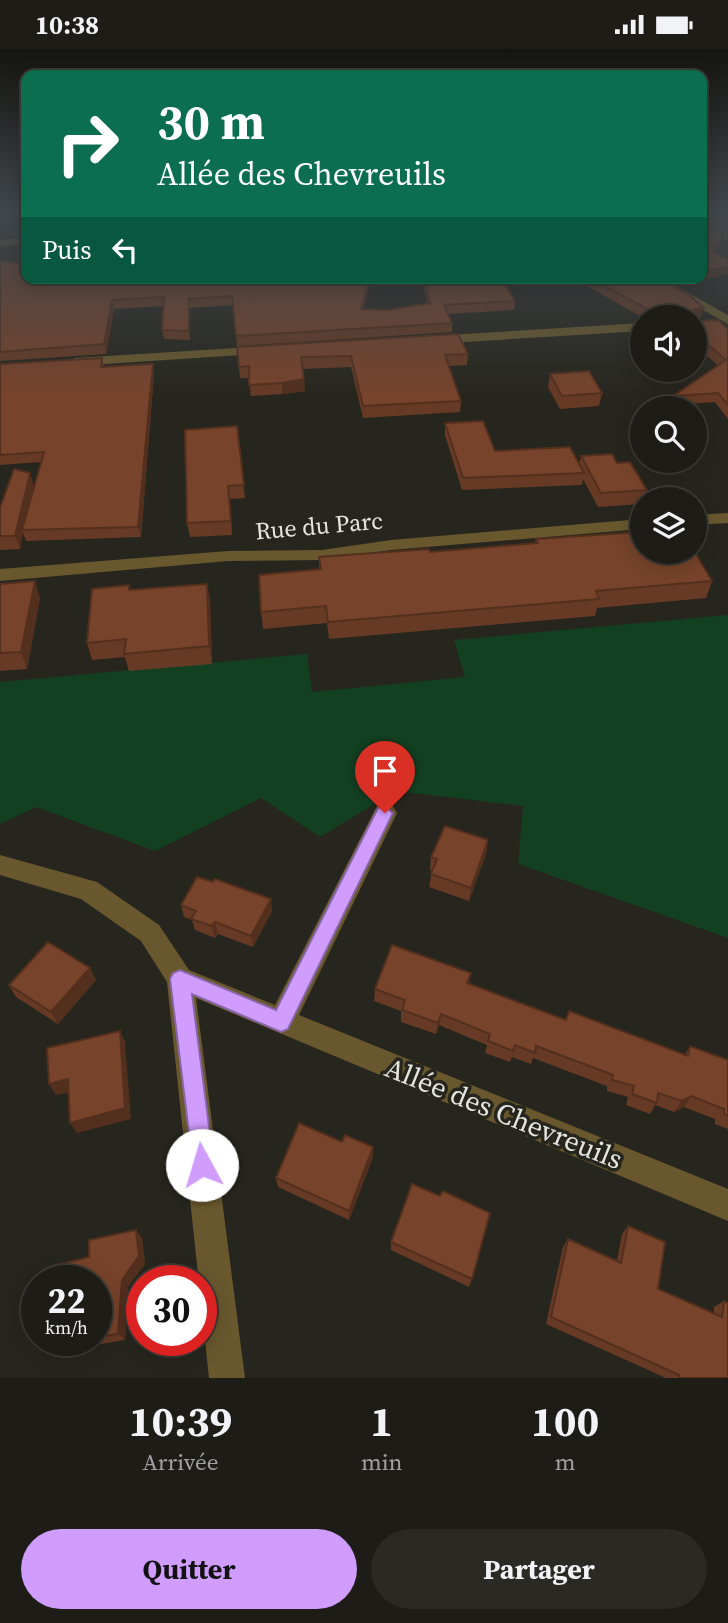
<!DOCTYPE html>
<html lang="fr">
<head>
<meta charset="utf-8">
<style>
	:root { --surface:#1d1c16; --page:#2a2923; --text:#f1f3f6; --muted:#a0a1a1; --line:#3b3a35; --accent:#d09dff }
	body { margin:0; font-family:"Source Serif 4",serif; background:var(--page); color:var(--text); height:100vh; display:flex; flex-direction:column; font-size:26px; white-space:nowrap }
	* { box-sizing:border-box; margin:0 }
	p { font-size:23px; color:var(--muted) }
	.icon { flex:none; width:38px; height:38px; fill:none; stroke:currentColor; stroke-width:2; stroke-linecap:round; stroke-linejoin:round }
	.map { position:relative; height:1329px; overflow:hidden }
	.side { display:flex; flex-direction:column; background:var(--surface); flex:1 }
	.side>* { flex:none }
	.guide { position:absolute; left:21px; top:21px; width:686px; height:214px; border-radius:14px; box-shadow:0 4px 18px #0003,0 0 0 2px var(--line); background:#0b6e4f; color:#fff; overflow:hidden }
	.tools { position:absolute; left:630px; top:256px; display:grid; gap:14px }
	.tools a { display:grid; place-items:center; width:77px; height:77px; border-radius:50%; background:var(--surface); box-shadow:0 4px 18px #0003,0 0 0 2px var(--line); font-size:35px }
	.speed { position:absolute; left:21px; top:1216px; display:flex; gap:14px; font-size:35px; font-weight:700; text-align:center }
	.speed>* { display:grid; place-content:center; width:91px; height:91px; border-radius:50%; background:var(--surface); box-shadow:0 4px 18px #0003,0 0 0 2px var(--line); line-height:1 }
	.speed small { font-size:18px; font-weight:400 }
	.speed .limit { border:10px solid #d22; background:#fff; color:#111 }
	.pin { position:absolute; display:grid; place-items:center; width:60px; height:60px; color:#fff; margin:-72px -30px; border-radius:50% 50% 50% 0; rotate:-45deg; box-shadow:0 0 7px #0007 }
	.pin .icon { rotate:45deg }
	.me { position:absolute; width:77px; margin:-38px; rotate:354deg; stroke-linejoin:round; filter:drop-shadow(0 0 5px #0008) }
	.turn { display:flex; align-items:center; gap:24px; height:147px; padding:0 21px; font-size:32px }
	.turn .icon { width:91px; height:91px; stroke-width:2.5 }
	.turn b { display:block; font-size:49px; line-height:60px }
	.then { display:flex; align-items:center; height:66px; padding:0 21px; background:#0003; gap:14px; font-size:26px }
	.eta { display:flex; justify-content:space-evenly; align-items:center; height:119px; text-align:center }
	.eta b { font-size:42px; font-weight:700; line-height:49px }
	.action { display:flex; gap:14px; margin-top:auto; padding:14px 21px }
	.action a { flex:1; height:80px; border-radius:42px; background:var(--accent); color:#111; font-size:28px; font-weight:700; line-height:80px; text-align:center }
	.action a+a { background:var(--page); color:var(--text) }
	.status { display:flex; justify-content:space-between; align-items:center; height:49px; padding:0 35px; background:var(--surface); direction:ltr }
	.status svg { height:19px; fill:currentColor }
	.map>svg:first-child { display:block }
	.green { fill:#134021 }
	.lines { fill:none; stroke-linecap:round; stroke-linejoin:round }
	.street { fill:#69582e; fill-rule:evenodd }
	.wall { fill:#663a25 }
	.shaded-wall { fill:#532f1e }
	.building { fill:#77432b; stroke:#532f1e; stroke-width:2 }
	.route { fill:#d09dff; stroke:#8766a6; stroke-width:2 }
	.labels { text-anchor:middle; stroke-width:7; stroke-linejoin:round; paint-order:stroke }
	.street-label { font-size:24px; fill:#e6e6e1; stroke:#27261e }
	.near-street-label { font-size:28px; fill:#e6e6e1; stroke:#27261e }
</style>
</head>
<body>
<div class="status"><b>10:38</b><svg viewBox="0 0 49 12"><path d="M0 12V9h3v3zM5 12V6h3v6zM10 12V3h3v9zM15 12V0h3v12zM26 1h20v11H26zM47 4h2v5h-2z"/></svg></div>
<div class="map">
<svg width="728" height="1329" viewBox="0 0 728 1329">
	<rect width="100%" height="100%" fill="#27261e"/>
	<!-- green -->
	<path class="green" d="M 728,566 L 728,889 L 518,815 L 523,757 L 396,742 L 320,788 L 261,749 L 155,802 L 36,758 L 0,775 L 0,633 L 307,605 L 312,643 L 465,628 L 454,591 Z"/>
	<g class="lines">
		<!-- street -->
		<path class="street" d="M 702,180 L 726,182 L 728,191 L 702,186 Z
			M 26,189 L 26,195 L 0,197 L 0,191 Z
			M 646,229 L 661,229 L 728,266 L 728,275 Z
			M 642,274 L 642,282 L 431,295 L 425,291 L 431,287 Z
			M 266,297 L 273,301 L 271,304 L 75,317 L 68,313 L 75,309 Z
			M 728,464 L 728,474 L 695,476 L 695,466 Z
			M 642,470 L 642,480 L 391,501 L 322,511 L 228,512 L 0,532 L 0,520 L 228,502 L 322,501 L 391,491 Z
			M 385,755 L 393,757 L 397,764 L 299,966 L 728,1140 L 728,1172 L 196,949 L 245,1329 L 209,1329 L 167,933 L 141,892 L 81,850 L 0,826 L 0,806 L 97,833 L 159,876 L 189,921 L 275,956 L 377,757 Z"/>
	</g>
	<!-- wall -->
	<path class="wall" d="M 702,162 L 728,162 L 728,180 L 702,178 L 724,184 L 722,192 L 716,204 L 728,210 L 728,225 L 693,233 L 685,229 L 702,229 Z
		M 0,211 L 26,229 L 372,229 L 363,260 L 387,261 L 428,255 L 422,229 L 501,229 L 515,252 L 514,261 L 448,265 L 452,274 L 452,283 L 237,297 L 233,256 L 190,259 L 190,291 L 164,290 L 162,281 L 163,257 L 114,260 L 106,305 L 0,312 Z
		M 573,229 L 658,229 L 701,268 L 696,269 L 696,272 L 728,280 L 728,370 L 715,353 L 671,356 L 673,347 L 718,316 L 695,297 L 695,268 L 642,268 Z
		M 237,298 L 468,305 L 467,316 L 449,317 L 461,352 L 460,363 L 363,369 L 351,318 L 303,320 L 305,342 L 282,345 L 251,347 L 249,329 L 240,329 Z
		M 102,309 L 104,318 L 153,315 L 154,325 L 141,488 L 26,492 L 23,484 L 20,500 L 0,501 L 0,459 L 30,424 L 34,438 L 30,452 L 41,413 L 0,416 L 0,315 Z
		M 550,325 L 602,344 L 599,357 L 560,360 L 548,338 Z
		M 445,374 L 495,402 L 579,415 L 581,407 L 617,414 L 647,441 L 644,450 L 642,450 L 642,455 L 598,458 L 583,430 L 582,436 L 462,441 L 445,386 Z
		M 237,377 L 245,449 L 230,450 L 232,486 L 190,488 L 187,474 Z
		M 536,490 L 642,502 L 712,532 L 706,549 L 597,559 L 595,567 L 329,590 L 327,574 L 263,580 L 261,563 L 319,520 L 319,508 L 430,503 L 535,494 Z
		M 0,535 L 40,549 L 27,620 L 0,622 Z
		M 207,535 L 210,552 L 212,615 L 129,622 L 125,608 L 92,611 L 87,594 L 130,541 Z
		M 488,791 L 486,805 L 469,852 L 429,838 L 432,822 L 430,821 L 431,808 Z
		M 181,856 L 272,862 L 253,898 L 218,885 L 215,889 L 195,881 L 192,871 L 184,868 Z
		M 90,919 L 96,931 L 58,975 L 16,948 L 9,936 Z
		M 471,924 L 469,934 L 566,971 L 685,1006 L 690,997 L 728,1011 L 728,1080 L 715,1075 L 715,1070 L 684,1058 L 674,1063 L 655,1056 L 650,1065 L 626,1056 L 628,1048 L 607,1042 L 607,1037 L 533,1009 L 531,1015 L 512,1008 L 510,1013 L 485,1004 L 487,996 L 439,976 L 436,985 L 401,973 L 401,962 L 374,952 L 375,940 Z
		M 342,1093 L 373,1108 L 349,1171 L 278,1138 L 276,1129 Z
		M 628,1177 L 658,1240 L 714,1265 L 714,1258 L 724,1252 L 728,1329 L 666,1329 L 546,1275 L 563,1198 L 568,1190 L 617,1212 L 622,1185 Z
		M 142,1189 L 145,1215 L 128,1238 L 125,1291 L 88,1297 L 82,1293 L 54,1297 L 46,1292 L 96,1292 L 96,1232 L 89,1208 Z
		M 391,1193 L 472,1230 L 469,1238 L 391,1201 Z"/>
	<!-- shaded-wall -->
	<path class="shaded-wall" d="M 724,184 L 722,192 L 712,211 L 714,203 Z
		M 728,217 L 728,225 L 693,233 L 694,229 L 702,229 L 702,223 Z
		M 370,229 L 372,229 L 361,269 L 361,260 Z
		M 189,250 L 190,259 L 190,291 L 189,282 Z
		M 112,251 L 114,260 L 106,305 L 104,295 Z
		M 704,259 L 701,268 L 695,269 L 695,260 Z
		M 153,315 L 154,325 L 141,488 L 138,478 Z
		M 304,330 L 305,342 L 282,345 L 282,334 Z
		M 30,424 L 34,438 L 24,481 L 22,481 L 23,484 L 20,500 L 15,487 Z
		M 35,532 L 40,549 L 27,620 L 21,603 Z
		M 207,535 L 210,552 L 212,615 L 209,597 Z
		M 488,791 L 486,805 L 469,852 L 471,839 Z
		M 271,850 L 272,862 L 253,898 L 251,887 Z
		M 215,873 L 218,885 L 215,889 L 212,877 Z
		M 90,919 L 96,931 L 58,975 L 51,963 Z
		M 441,965 L 439,976 L 436,985 L 438,974 Z
		M 120,982 L 125,993 L 131,1070 L 77,1084 L 70,1074 Z
		M 68,1030 L 75,1042 L 56,1046 L 49,1035 Z
		M 691,1047 L 684,1058 L 674,1063 L 682,1052 Z
		M 373,1098 L 373,1108 L 349,1171 L 349,1162 Z
		M 136,1181 L 142,1189 L 145,1215 L 128,1238 L 125,1291 L 118,1285 L 122,1231 Z"/>
	<!-- building -->
	<path class="building" d="M 702,162 L 728,162 L 728,172 L 704,169 L 702,177 Z
		M 702,178 L 724,184 L 714,203 L 728,210 L 728,217 L 702,223 Z
		M 0,211 L 14,214 L 26,213 L 26,229 L 370,229 L 361,260 L 387,261 L 430,254 L 424,229 L 501,229 L 515,252 L 444,256 L 452,274 L 236,287 L 232,247 L 189,250 L 189,282 L 162,281 L 164,248 L 112,251 L 104,295 L 0,303 Z
		M 590,229 L 658,229 L 690,247 L 704,259 L 695,260 L 696,272 L 718,271 L 728,280 L 728,356 L 718,344 L 673,347 L 726,311 L 695,285 L 695,268 L 674,268 L 664,260 L 647,260 Z
		M 458,285 L 468,305 L 445,306 L 461,352 L 363,357 L 351,307 L 301,308 L 304,330 L 282,334 L 249,336 L 249,317 L 239,318 L 237,298 Z
		M 102,309 L 101,318 L 153,315 L 138,478 L 22,481 L 44,403 L 0,406 L 0,315 Z
		M 589,322 L 602,344 L 562,347 L 550,325 Z
		M 483,372 L 495,402 L 570,398 L 584,424 L 463,429 L 445,374 Z
		M 237,377 L 244,436 L 228,437 L 231,472 L 187,474 L 185,381 Z
		M 612,405 L 617,414 L 630,413 L 647,441 L 601,444 L 581,407 Z
		M 14,420 L 30,424 L 15,487 L 0,487 L 0,459 Z
		M 642,483 L 642,502 L 694,502 L 712,532 L 596,542 L 599,550 L 328,573 L 326,557 L 261,563 L 259,526 L 321,520 L 319,508 L 429,500 L 430,503 L 538,494 L 536,490 Z
		M 35,532 L 21,603 L 0,604 L 0,535 Z
		M 207,535 L 209,597 L 124,605 L 126,590 L 87,594 L 92,540 L 129,536 L 129,541 Z
		M 445,777 L 488,791 L 471,839 L 431,825 L 437,810 L 431,808 Z
		M 197,828 L 213,833 L 215,830 L 271,850 L 251,887 L 215,873 L 212,877 L 191,870 L 196,862 L 181,856 Z
		M 48,893 L 90,919 L 51,963 L 9,936 Z
		M 392,896 L 471,924 L 467,934 L 566,971 L 569,962 L 688,1007 L 690,997 L 728,1011 L 728,1067 L 724,1065 L 724,1060 L 691,1047 L 682,1052 L 658,1044 L 657,1054 L 632,1045 L 634,1037 L 612,1031 L 613,1026 L 536,997 L 535,1004 L 515,996 L 513,1002 L 488,992 L 490,985 L 441,965 L 438,974 L 402,961 L 405,951 L 375,940 Z
		M 120,982 L 125,1059 L 70,1074 L 68,1030 L 49,1035 L 47,999 Z
		M 299,1074 L 342,1093 L 345,1086 L 373,1098 L 349,1162 L 276,1129 Z
		M 412,1135 L 440,1147 L 443,1142 L 490,1164 L 472,1230 L 391,1193 Z
		M 628,1177 L 665,1193 L 658,1240 L 722,1268 L 724,1252 L 728,1254 L 728,1329 L 679,1329 L 679,1326 L 551,1268 L 568,1190 L 621,1214 Z
		M 136,1181 L 139,1207 L 122,1231 L 118,1285 L 96,1288 L 96,1232 L 52,1232 L 52,1217 L 89,1208 L 89,1191 Z"/>
	<!-- sky -->
	<linearGradient id="sky" x2="0" y2="1"><stop stop-color="#151510"/><stop offset="0.47" stop-color="#41474c"/><stop offset="1" stop-color="#41474c" stop-opacity="0"/></linearGradient>
	<rect width="728" height="348" fill="url(#sky)"/>
	<!-- route -->
	<path class="route" d="M 385,757 L 393,764 L 288,980 L 281,983 L 192,945 L 214,1116 L 210,1125 L 202,1128 L 194,1125 L 170,930 L 173,924 L 180,921 L 276,961 L 378,759 Z"/>
	<g class="labels">
		<!-- street labels -->
		<g class="street-label">
			<text transform="translate(319 477) rotate(-5)" y="8">Rue du Parc</text>
		</g>
		<!-- near-street labels -->
		<g class="near-street-label">
			<text transform="translate(504 1064) rotate(22)" y="10">Allée des Chevreuils</text>
		</g>
	</g>
</svg>
<div class="tools">
<a><svg class="icon" aria-label="sound" viewBox="0 0 24 24"><path d="M4 9h4l5-4v14l-5-4H4zM17 9q2 3 0 6"/></svg></a>
<a><svg class="icon" aria-label="search" viewBox="0 0 24 24"><circle cx="10" cy="10" r="6"/><path d="M15 15l6 6"/></svg></a>
<a><svg class="icon" aria-label="layers" viewBox="0 0 24 24"><path d="M12 4l9 5-9 5-9-5zM3 14l9 5 9-5"/></svg></a>
</div>
<div class="speed"><div>22<small>km/h</small></div><div class="limit">30</div></div>
<div class="pin" style="left:385px;top:764px;background:#d93025"><svg class="icon" aria-label="arrive" viewBox="0 0 24 24"><path d="M6 21V4h12l-3 4 3 4H6"/></svg></div>
<svg class="me" style="left:202px;top:1116px" viewBox="-20 -20 40 40"><circle r="19" fill="#fff"/><path d="M0-13L10 11 0 6-10 11z" fill="#d09dff"/></svg>
<div class="guide">
<div class="turn"><svg class="icon" aria-label="right" viewBox="0 0 24 24"><path d="M7 20v-9h11M14 6l5 5-5 5"/></svg><div><b>30 m</b>Allée des Chevreuils</div></div>
<div class="then">Puis<svg class="icon" aria-label="left" viewBox="0 0 24 24"><path d="M17 20v-9H6M10 6l-5 5 5 5"/></svg></div>
</div>
</div>
<section class="side">
<div class="eta">
<div><b>10:39</b><p>Arrivée</p></div>
<div><b>1</b><p>min</p></div>
<div><b>100</b><p>m</p></div>
</div>
<div class="action"><a>Quitter</a><a>Partager</a></div>
</section>
</body>
</html>
